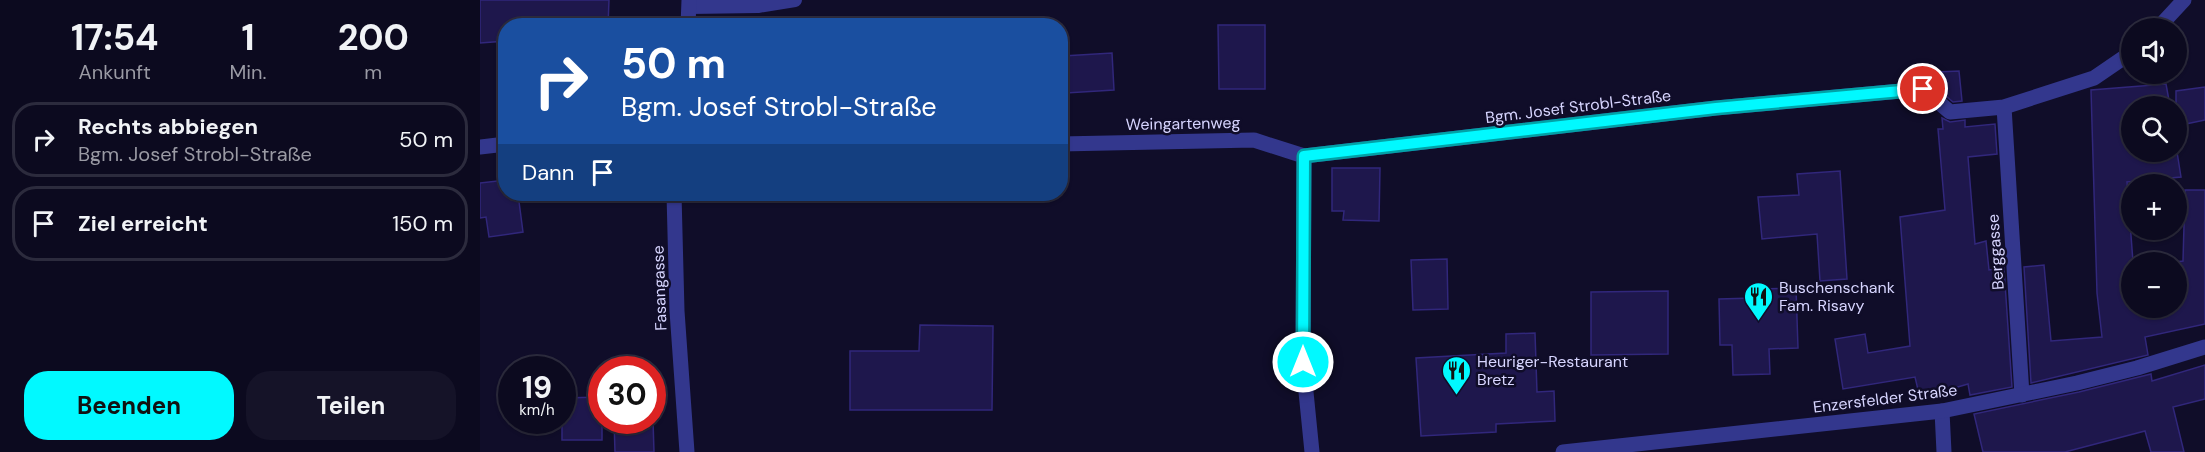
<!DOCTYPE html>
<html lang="de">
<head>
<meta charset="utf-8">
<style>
	:root { --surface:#0c0a1f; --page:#151328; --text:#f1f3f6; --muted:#9a9aa4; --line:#2c2b3d; --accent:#01f9ff }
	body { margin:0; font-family:"DM Sans",sans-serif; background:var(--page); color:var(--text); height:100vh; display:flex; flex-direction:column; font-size:22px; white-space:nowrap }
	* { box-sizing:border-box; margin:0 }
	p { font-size:20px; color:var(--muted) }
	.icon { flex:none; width:33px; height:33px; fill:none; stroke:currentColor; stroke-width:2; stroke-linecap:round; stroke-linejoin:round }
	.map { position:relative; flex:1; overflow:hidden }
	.panel { display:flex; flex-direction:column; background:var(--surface); width:480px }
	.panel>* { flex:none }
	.hud { position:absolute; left:18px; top:18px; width:570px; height:183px; border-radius:24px; box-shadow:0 2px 4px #0004,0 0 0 2px var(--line); background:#1a4fa0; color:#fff; overflow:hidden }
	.tools { position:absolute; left:1641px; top:18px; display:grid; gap:12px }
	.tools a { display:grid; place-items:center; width:66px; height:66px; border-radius:50%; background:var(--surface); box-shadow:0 2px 4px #0004,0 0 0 2px var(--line); font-size:30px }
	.speed { position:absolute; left:18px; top:356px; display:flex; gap:12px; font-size:30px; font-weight:700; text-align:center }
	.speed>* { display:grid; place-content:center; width:78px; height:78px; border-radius:50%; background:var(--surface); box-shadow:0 2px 4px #0004,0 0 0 2px var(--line); line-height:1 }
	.speed small { font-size:15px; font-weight:400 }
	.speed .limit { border:9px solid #d22; background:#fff; color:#111 }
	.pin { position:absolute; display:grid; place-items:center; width:51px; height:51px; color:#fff; margin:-26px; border:3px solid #fff; border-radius:50%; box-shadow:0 2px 6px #0007 }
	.me { position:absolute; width:66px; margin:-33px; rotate:0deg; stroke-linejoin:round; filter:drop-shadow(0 0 4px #0008) }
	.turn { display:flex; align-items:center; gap:21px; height:126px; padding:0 24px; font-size:27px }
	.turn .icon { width:78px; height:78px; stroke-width:2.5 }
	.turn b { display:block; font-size:42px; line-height:51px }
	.then { display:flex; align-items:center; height:57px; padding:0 24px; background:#0003; gap:12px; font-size:22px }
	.eta { display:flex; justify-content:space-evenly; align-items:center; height:102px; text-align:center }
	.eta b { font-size:36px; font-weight:700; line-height:42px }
	.cta { display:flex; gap:12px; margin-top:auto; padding:12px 24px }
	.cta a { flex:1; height:69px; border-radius:24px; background:var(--accent); color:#111; font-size:24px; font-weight:700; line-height:69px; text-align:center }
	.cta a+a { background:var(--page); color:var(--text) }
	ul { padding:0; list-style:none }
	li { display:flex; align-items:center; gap:18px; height:75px; margin:0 12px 9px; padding:0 12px; border:3px solid var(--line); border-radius:24px }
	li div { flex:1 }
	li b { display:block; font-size:22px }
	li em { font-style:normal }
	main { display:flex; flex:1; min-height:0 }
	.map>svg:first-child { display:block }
	.building { fill:#1e174c; stroke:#31277b; stroke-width:1.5 }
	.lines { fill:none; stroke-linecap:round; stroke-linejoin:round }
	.service { stroke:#33378d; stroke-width:14 }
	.minor { stroke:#33378d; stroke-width:15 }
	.tertiary { stroke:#33378d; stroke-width:15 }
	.route-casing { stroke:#01a2a6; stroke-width:15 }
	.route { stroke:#01f9ff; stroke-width:10 }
	.labels { text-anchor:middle; stroke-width:5; stroke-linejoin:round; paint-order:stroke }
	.street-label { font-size:16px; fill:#d7d5ff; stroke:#100d29 }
	.poi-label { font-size:16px; fill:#d7d5ff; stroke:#100d29; text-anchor:start }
</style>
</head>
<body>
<main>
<section class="panel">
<div class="eta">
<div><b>17:54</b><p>Ankunft</p></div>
<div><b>1</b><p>Min.</p></div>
<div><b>200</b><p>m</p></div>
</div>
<ul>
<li><svg class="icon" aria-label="right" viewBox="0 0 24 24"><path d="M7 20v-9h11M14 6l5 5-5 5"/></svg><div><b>Rechts abbiegen</b><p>Bgm. Josef Strobl-Straße</p></div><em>50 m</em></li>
<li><svg class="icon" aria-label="arrive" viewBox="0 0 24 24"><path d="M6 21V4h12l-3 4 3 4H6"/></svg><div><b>Ziel erreicht</b></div><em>150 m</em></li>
</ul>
<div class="cta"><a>Beenden</a><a>Teilen</a></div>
</section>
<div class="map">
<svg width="1725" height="452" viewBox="0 0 1725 452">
	<rect width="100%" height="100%" fill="#100d29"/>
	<!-- building -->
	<path class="building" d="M 0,0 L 129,0 L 128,26 L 26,26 L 26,41 L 0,43 Z
		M 738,25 L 785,25 L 785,89 L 739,89 Z
		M 632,53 L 634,90 L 586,93 L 583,56 Z
		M 1479,71 L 1482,101 L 1473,102 L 1459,90 L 1457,72 Z
		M 1686,84 L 1690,106 L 1652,106 L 1652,152 L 1697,152 L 1701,177 L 1647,182 L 1653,262 L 1652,308 L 1696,308 L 1696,262 L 1703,261 L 1705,190 L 1725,190 L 1725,324 L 1665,337 L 1668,355 L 1551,383 L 1544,267 L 1564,265 L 1571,341 L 1622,337 L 1617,293 L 1611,90 Z
		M 1725,87 L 1725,120 L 1696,126 L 1696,91 Z
		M 1462,118 L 1470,122 L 1485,120 L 1485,127 L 1515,124 L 1517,154 L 1488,157 L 1495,244 L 1506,241 L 1509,270 L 1524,268 L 1532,387 L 1490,395 L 1488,384 L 1440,398 L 1435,377 L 1363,389 L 1355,339 L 1385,334 L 1388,353 L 1430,346 L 1420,217 L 1465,210 L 1458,129 L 1463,129 Z
		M 852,168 L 900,168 L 899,221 L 863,220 L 864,211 L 852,211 Z
		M 1360,171 L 1367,279 L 1340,281 L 1337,234 L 1282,239 L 1278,197 L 1319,195 L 1317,174 Z
		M 26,180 L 26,194 L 38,194 L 43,232 L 9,237 L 6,217 L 0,218 L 0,183 Z
		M 967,259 L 968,309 L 933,310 L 931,260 Z
		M 1316,288 L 1318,348 L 1289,349 L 1290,374 L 1253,375 L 1252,345 L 1240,345 L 1239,299 L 1274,298 L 1274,289 Z
		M 1188,291 L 1188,354 L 1111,355 L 1111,292 Z
		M 440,325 L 513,326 L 512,410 L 370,410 L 370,351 L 439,351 Z
		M 1055,333 L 1057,392 L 1074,391 L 1075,421 L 1016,424 L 1016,432 L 941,436 L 936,358 L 1026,353 L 1026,334 Z
		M 1725,365 L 1725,399 L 1693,407 L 1704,452 L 1671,452 L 1665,431 L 1585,452 L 1503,452 L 1494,414 L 1599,392 L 1671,374 L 1672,381 Z
		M 122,397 L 122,440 L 82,440 L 82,398 Z
		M 134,420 L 173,420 L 174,452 L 135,452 Z"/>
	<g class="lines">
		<!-- service -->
		<path class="service" d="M 209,7 L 278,6 L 315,0"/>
		<!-- minor -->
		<path class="minor" d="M 208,26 L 209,0
			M 1678,28 L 1704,0
			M 1524,107 L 1542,395
			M 580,144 L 774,140 L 824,156
			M 0,147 L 26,144
			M 194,194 L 197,311 L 207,452
			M 1462,411 L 1464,452
			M 832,452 L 823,362 L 824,156 L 1236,108 L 1443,89 L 1470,112 L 1524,107 L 1614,78 L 1652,52"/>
		<!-- tertiary -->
		<path class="tertiary" d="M 1083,452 L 1462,411 L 1597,383 L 1657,368 L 1725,347"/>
	</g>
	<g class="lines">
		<defs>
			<path id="route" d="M 823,362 L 824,156 L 1236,108 L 1443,89"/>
		</defs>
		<!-- route casing -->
		<use href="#route" class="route-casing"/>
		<!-- route -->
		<use href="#route" class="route"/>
	</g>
	<!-- icons -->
	<defs>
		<symbol id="restaurant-pin" viewBox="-11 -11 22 30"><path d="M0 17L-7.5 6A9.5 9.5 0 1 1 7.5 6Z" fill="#01f9ff" stroke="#100d29"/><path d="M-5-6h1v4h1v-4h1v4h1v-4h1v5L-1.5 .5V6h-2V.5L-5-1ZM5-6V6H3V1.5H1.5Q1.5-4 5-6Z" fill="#111"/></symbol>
	</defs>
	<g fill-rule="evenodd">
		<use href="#restaurant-pin" x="1262" y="280" width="33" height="45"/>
		<use href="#restaurant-pin" x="960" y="354" width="33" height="45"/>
	</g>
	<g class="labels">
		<!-- street labels -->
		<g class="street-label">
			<text transform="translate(1098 106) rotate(-7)" y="6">Bgm. Josef Strobl-Straße</text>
			<text transform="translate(703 123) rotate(-1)" y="6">Weingartenweg</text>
			<text transform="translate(1515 252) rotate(-94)" y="6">Berggasse</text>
			<text transform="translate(179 288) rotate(-92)" y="6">Fasangasse</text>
			<text transform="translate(1405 398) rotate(-7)" y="6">Enzersfelder Straße</text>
		</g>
		<!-- poi labels -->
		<g class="poi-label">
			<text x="1299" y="293">Buschenschank<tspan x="1299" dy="18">Fam. Risavy</tspan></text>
			<text x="997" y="367">Heuriger-Restaurant<tspan x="997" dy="18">Bretz</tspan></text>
		</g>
	</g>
</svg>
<div class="tools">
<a><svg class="icon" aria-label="sound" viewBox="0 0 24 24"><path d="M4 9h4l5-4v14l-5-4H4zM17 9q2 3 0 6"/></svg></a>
<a><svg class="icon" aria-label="search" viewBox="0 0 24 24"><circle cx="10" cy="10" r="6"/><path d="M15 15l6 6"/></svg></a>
<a>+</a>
<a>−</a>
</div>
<div class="speed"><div>19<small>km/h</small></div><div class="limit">30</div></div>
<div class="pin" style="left:1443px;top:89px;background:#d93025"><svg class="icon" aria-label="arrive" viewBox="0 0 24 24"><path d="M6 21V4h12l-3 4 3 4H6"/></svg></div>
<svg class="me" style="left:823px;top:362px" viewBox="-20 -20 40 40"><circle r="17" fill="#01f9ff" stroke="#fff" stroke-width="3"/><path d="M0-11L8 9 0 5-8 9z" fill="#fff"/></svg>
<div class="hud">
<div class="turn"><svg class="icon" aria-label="right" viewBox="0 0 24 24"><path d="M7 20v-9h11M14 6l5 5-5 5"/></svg><div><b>50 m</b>Bgm. Josef Strobl-Straße</div></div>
<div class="then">Dann<svg class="icon" aria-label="arrive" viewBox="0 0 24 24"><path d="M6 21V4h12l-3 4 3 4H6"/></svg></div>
</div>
</div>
</main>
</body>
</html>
